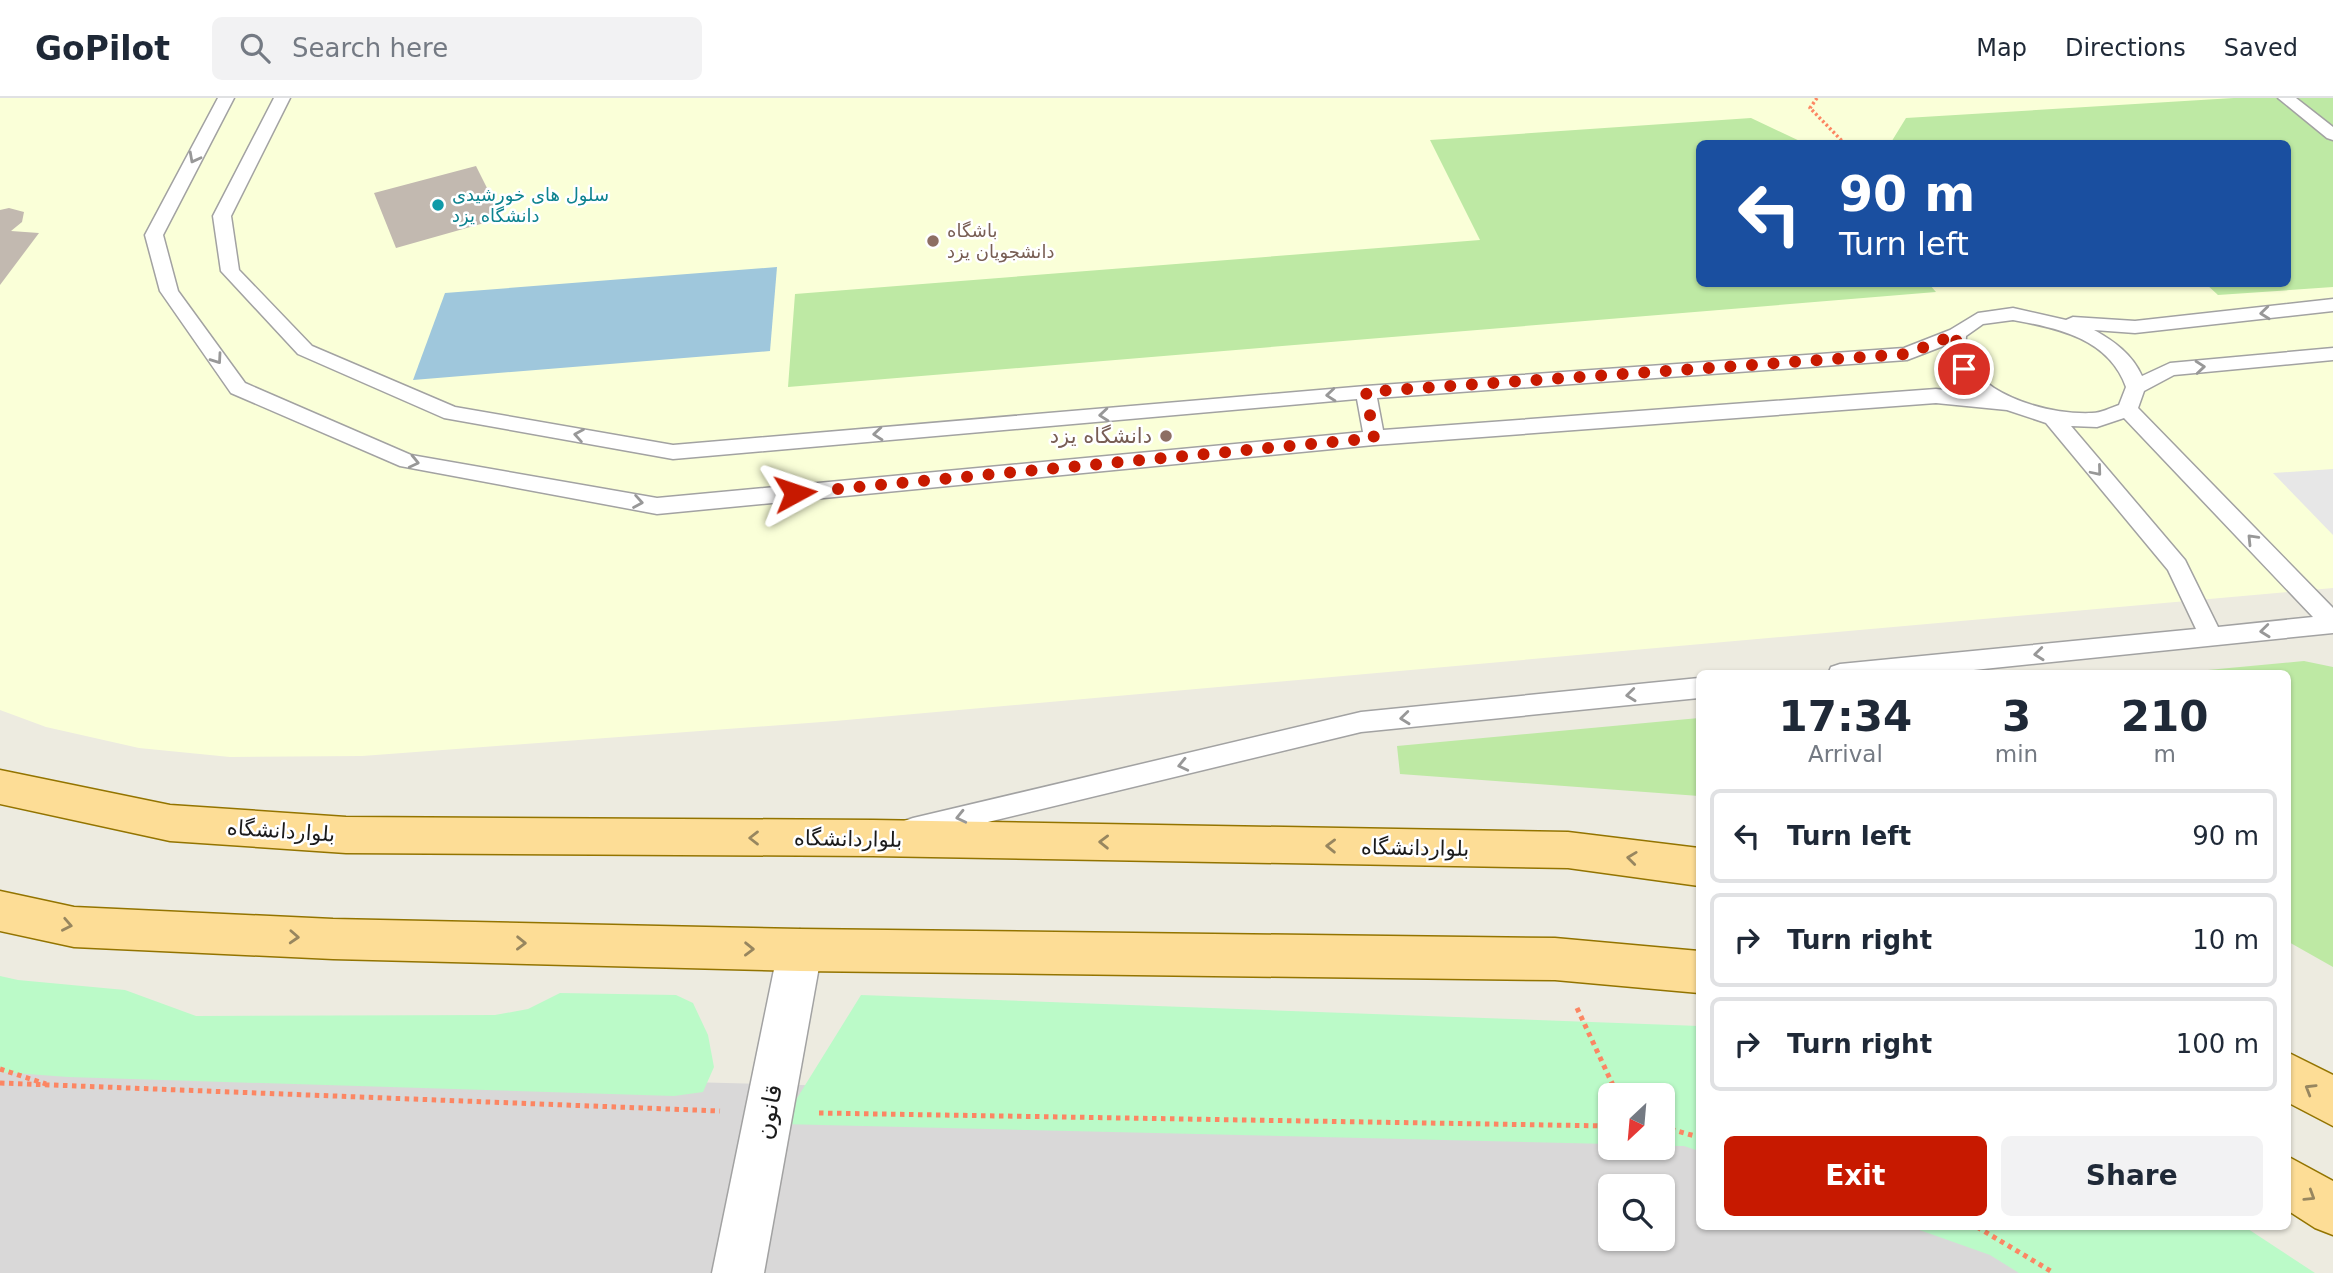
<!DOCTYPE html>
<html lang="en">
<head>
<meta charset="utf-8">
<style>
	:root { --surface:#fff; --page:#f2f2f3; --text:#1f2937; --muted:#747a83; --line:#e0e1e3; --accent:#c71900 }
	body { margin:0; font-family:"DejaVu Sans","Noto Sans Arabic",sans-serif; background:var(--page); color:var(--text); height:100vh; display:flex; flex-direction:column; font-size:26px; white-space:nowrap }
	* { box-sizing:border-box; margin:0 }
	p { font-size:23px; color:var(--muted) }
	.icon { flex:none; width:38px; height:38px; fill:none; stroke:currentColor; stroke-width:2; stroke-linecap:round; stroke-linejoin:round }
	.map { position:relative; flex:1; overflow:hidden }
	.panel { position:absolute; left:1696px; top:572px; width:595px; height:560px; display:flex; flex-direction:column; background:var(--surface); border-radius:10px; box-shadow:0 2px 5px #0004 }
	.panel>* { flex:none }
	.guide { position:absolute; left:1696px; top:42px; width:595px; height:147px; border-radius:10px; box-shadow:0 2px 5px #0004; background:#1a4fa0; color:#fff; overflow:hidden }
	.needle { width:46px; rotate:206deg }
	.tools { position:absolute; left:1598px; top:985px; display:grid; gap:14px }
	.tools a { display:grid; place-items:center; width:77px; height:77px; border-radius:10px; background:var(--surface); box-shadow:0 2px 5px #0004; font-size:35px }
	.pin { position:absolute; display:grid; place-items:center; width:60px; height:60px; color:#fff; margin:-30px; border:4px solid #fff; border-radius:50%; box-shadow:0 2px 7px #0007 }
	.me { position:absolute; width:77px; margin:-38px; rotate:85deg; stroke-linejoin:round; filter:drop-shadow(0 0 5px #0008) }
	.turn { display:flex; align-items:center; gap:24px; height:147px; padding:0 28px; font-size:32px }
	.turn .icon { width:91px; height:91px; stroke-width:2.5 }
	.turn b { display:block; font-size:49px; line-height:60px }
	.eta { display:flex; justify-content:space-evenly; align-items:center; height:119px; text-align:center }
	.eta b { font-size:42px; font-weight:700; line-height:49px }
	.action { display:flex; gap:14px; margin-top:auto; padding:14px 28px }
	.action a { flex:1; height:80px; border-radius:10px; background:var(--accent); color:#fff; font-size:28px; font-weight:700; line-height:80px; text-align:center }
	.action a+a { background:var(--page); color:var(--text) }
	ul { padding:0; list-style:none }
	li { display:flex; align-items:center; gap:21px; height:94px; margin:0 14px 10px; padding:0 14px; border:4px solid var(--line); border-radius:10px }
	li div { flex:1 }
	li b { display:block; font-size:26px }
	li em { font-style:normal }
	header { display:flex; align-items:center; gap:42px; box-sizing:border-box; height:98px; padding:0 35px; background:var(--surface); border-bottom:2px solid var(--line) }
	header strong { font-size:33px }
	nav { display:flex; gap:38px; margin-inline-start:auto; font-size:24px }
	.search { width:490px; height:63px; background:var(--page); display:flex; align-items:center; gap:18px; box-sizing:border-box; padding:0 24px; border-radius:10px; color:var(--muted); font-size:26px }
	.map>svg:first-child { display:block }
	.residential { fill:#d9d8d8; fill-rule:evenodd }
	.education { fill:#faffd8; fill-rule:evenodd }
	.grass { fill:#bee9a4 }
	.park { fill:#bbfac8 }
	.parking { fill:#e7e7e7 }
	.water { fill:#9fc7dc }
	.building { fill:#c2b9b0 }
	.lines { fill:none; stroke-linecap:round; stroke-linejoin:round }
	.service-casing { stroke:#a2a2a2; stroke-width:3 }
	.minor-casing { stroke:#a2a2a2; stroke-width:3 }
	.primary-casing { stroke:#937400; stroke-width:3 }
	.path-far1 { stroke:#fc8663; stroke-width:3.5; stroke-dasharray:2.5 2.5; stroke-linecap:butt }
	.path { stroke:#fc8663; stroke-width:5; stroke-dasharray:4.5 4.5; stroke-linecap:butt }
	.service { fill:#fff; fill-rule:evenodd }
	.minor { fill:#fff; fill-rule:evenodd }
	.primary { fill:#fddd96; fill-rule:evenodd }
	.oneway { stroke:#989898 }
	.oneway2 { stroke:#97865f }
	.route { stroke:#c71900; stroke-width:12; stroke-dasharray:0 21.6 }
	.culture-dot { fill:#0f9aa8; stroke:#fff; stroke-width:2.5 }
	.education-dot { fill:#8d6e63; stroke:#fff; stroke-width:2.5 }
	.labels { text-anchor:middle; stroke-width:5; stroke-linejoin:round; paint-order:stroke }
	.far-culture-label { font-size:18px; fill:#0d838f; stroke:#fff; text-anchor:start }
	.far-education-label { font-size:18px; fill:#785e54; stroke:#fff; text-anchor:start }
	.education-label { font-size:21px; fill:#785e54; stroke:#fff; text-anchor:end }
	.street-label { font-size:21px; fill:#1b1b1b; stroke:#fff }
	.near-street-label { font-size:24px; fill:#1b1b1b; stroke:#fff }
</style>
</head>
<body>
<header>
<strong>GoPilot</strong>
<div class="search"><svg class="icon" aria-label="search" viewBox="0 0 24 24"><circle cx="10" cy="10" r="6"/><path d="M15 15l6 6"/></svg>Search here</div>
<nav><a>Map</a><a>Directions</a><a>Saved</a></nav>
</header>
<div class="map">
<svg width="2333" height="1175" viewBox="0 0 2333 1175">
	<rect width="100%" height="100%" fill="#edebe0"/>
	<!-- residential -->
	<path class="residential" d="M 0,966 L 1610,1008 L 1610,1050 L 1662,1050 L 1663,1009 L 1699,1010 L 1699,1129 L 2047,1129 L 2168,1175 L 0,1175 ZM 1610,1088 L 1662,1088 L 1662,1141 L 1610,1141 Z"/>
	<!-- education -->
	<path class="education" d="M 0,0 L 2333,0 L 2333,490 L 835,623 L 362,658 L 230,659 L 139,650 L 46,629 L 0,612 ZM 1699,46 L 2287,46 L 2287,186 L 1699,186 Z"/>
	<!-- grass -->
	<path class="grass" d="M 2234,0 L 2333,0 L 2333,189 L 2218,197 L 2206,186 L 2287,186 L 2287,46 L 1890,46 L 1906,20 Z
		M 1751,20 L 1804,45 L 1699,46 L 1699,186 L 1929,186 L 1936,194 L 788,289 L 795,196 L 1480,142 L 1430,42 Z
		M 2304,563 L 2333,569 L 2333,869 L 2287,843 L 2287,576 L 2165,576 Z
		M 1699,620 L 1699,698 L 1400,676 L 1397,648 Z"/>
	<!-- park -->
	<path class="park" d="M 0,878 L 18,882 L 125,892 L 196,918 L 495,917 L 528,911 L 560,895 L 676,897 L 693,905 L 708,937 L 714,969 L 703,994 L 674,998 L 68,979 L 0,974 Z
		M 861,897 L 1699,928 L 1699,1053 L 1684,1048 L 1663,1048 L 1662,998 L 1610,998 L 1610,1046 L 781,1026 Z
		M 1911,1129 L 2245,1129 L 2315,1175 L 2019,1175 L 1990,1157 Z"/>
	<!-- parking -->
	<path class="parking" d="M 2333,371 L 2333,437 L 2273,375 Z"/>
	<!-- water -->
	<path class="water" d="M 777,169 L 770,253 L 413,282 L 445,195 Z"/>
	<!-- building -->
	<path class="building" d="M 476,68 L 502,120 L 396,150 L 374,95 Z
		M 9,110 L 24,114 L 22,124 L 11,133 L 39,135 L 0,187 L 0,112 Z"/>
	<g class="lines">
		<defs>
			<path id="service" d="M 218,0 L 234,0 L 163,137 L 178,193 L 245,285 L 411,357 L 657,400 L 1363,334 L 1357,301 L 673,361 L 444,320 L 298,256 L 221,173 L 213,118 L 274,0 L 290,0 L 231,118 L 239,172 L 312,248 L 455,309 L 673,347 L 1366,288 L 1904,250 L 1950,232 L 1978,215 L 2013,210 L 2066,222 L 2073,219 L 2135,223 L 2333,201 L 2333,213 L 2135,235 L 2094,232 C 2114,243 2132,256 2142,278 L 2170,265 L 2333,250 L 2333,262 L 2174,277 L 2144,293 L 2138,310 L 2333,510 L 2333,535 L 1935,576 L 1828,576 L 1831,569 L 1840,566 L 2196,531 L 2168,472 L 2046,325 L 2007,312 L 1936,305 L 1374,347 L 657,416 L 400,368 L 231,295 L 160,193 L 145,137 ZM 2013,222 C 2058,230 2109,241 2126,289 L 2119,307 C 2110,310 2101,315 2092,315 C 2052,317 1985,300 1966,260 C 1964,254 1966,245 1966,238 L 1983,226 ZM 1946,247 C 1944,266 1962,286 1978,296 L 1936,291 L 1383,332 L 1377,300 L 1907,262 ZM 2124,320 L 2313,519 L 2218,529 L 2185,462 L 2071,328 L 2097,329 Z
				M 2278,0 L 2296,0 L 2333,29 L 2333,42 L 2327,40 Z
				M 1699,580 L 1699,600 L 1361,634 L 913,742 L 904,739 L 900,731 L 904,723 L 913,720 L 1361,614 Z"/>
			<path id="minor" d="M 800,831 L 816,838 L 822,852 L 764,1175 L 712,1175 L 778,852 L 784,838 Z"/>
			<path id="primary" d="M 0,672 L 170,707 L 346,719 L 873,722 L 1568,734 L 1699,750 L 1699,788 L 1568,770 L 873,758 L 346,755 L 170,743 L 0,706 Z
				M 0,793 L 74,809 L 333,821 L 800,831 L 1555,840 L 1699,853 L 1699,895 L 1555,882 L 800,873 L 333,861 L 74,849 L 0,833 Z
				M 2287,954 L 2333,977 L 2333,1028 L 2287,1004 Z
				M 2287,1058 L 2333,1083 L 2333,1137 L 2315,1130 L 2287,1112 Z"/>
		</defs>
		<!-- service casing -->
		<use href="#service" class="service-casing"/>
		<!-- minor casing -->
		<use href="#minor" class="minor-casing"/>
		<!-- primary casing -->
		<use href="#primary" class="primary-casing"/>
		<!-- path-far1 -->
		<path class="path-far1" d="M 1817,0 L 1810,10 L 1845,46"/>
		<!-- path -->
		<path class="path" d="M 1577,910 L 1618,998
			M 0,971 L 46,986
			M 0,985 L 720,1013
			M 819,1015 L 1610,1028
			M 1662,1029 L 1699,1039
			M 1977,1129 L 2054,1175"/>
		<!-- service -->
		<use href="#service" class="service"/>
		<!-- minor -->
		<use href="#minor" class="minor"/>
		<!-- primary -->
		<use href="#primary" class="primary"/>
	</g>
	<!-- one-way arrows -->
	<defs><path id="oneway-chevron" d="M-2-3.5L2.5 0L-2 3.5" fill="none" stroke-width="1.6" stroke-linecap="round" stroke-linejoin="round" transform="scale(1.75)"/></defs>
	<g class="oneway">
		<use href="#oneway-chevron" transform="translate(194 60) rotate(118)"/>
		<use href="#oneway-chevron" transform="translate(2265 215) rotate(174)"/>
		<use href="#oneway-chevron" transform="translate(217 261) rotate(55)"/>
		<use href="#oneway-chevron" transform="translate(2200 269) rotate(-5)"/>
		<use href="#oneway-chevron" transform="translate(1331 297) rotate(175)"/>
		<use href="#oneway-chevron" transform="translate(1104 317) rotate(175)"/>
		<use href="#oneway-chevron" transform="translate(878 336) rotate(175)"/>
		<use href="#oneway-chevron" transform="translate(579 337) rotate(-170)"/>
		<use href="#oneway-chevron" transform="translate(414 364) rotate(13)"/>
		<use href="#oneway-chevron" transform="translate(2097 373) rotate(50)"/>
		<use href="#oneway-chevron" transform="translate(638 404) rotate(10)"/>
		<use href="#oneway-chevron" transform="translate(2252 441) rotate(-134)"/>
		<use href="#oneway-chevron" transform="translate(2265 533) rotate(174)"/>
		<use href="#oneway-chevron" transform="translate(2039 556) rotate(174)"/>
		<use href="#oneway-chevron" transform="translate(1631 597) rotate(174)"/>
		<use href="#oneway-chevron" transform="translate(1405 620) rotate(174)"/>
		<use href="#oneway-chevron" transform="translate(1183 667) rotate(167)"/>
		<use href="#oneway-chevron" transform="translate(961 719) rotate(167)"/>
	</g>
	<g class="oneway2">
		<use href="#oneway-chevron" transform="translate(754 740) rotate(-180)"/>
		<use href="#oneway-chevron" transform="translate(1104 744) rotate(-179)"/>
		<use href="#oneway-chevron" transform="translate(1331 748) rotate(-179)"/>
		<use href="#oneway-chevron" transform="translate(1632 760) rotate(-173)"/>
		<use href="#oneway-chevron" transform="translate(67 827) rotate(11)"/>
		<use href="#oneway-chevron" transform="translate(294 839) rotate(3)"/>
		<use href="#oneway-chevron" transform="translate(521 845) rotate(1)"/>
		<use href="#oneway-chevron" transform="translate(749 851) rotate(1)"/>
		<use href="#oneway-chevron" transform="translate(2310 991) rotate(-149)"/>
		<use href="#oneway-chevron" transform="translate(2310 1098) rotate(32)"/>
	</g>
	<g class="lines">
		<!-- route -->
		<path class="route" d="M 795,395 L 1374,340 L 1366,294 L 1907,256 L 1957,236 L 1955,258 L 1964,271"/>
	</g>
	<!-- markers -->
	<circle class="culture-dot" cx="438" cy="107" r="7"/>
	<g class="education-dot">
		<circle cx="933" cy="143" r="7"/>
		<circle cx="1166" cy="338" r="7"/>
	</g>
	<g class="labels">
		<!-- far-culture labels -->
		<g class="far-culture-label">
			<text x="452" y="103">سلول های خورشیدی<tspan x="452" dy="21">دانشگاه یزد</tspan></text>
		</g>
		<!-- far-education labels -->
		<g class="far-education-label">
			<text x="947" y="139">باشگاه<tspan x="947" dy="21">دانشجویان یزد</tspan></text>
		</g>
		<!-- education labels -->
		<g class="education-label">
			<text x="1152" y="345">دانشگاه یزد</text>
		</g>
		<!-- street labels -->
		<g class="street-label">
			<text transform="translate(281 733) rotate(4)" y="7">بلواردانشگاه</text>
			<text transform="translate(848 741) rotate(1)" y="7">بلواردانشگاه</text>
			<text transform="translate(1415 750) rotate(1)" y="7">بلواردانشگاه</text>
		</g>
		<!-- near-street labels -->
		<g class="near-street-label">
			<text transform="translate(769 1014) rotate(-79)" y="8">قانون</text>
		</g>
	</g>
</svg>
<div class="tools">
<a><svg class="needle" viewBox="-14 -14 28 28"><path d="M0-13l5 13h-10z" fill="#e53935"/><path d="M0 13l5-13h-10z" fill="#747a83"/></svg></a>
<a><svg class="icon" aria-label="search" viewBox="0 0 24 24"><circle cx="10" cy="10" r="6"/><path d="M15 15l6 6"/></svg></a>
</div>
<div class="pin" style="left:1964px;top:271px;background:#d93025"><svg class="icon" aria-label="arrive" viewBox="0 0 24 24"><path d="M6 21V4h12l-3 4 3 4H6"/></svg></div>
<svg class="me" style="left:795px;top:395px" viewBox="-20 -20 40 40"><path d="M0-17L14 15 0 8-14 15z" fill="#c71900" stroke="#fff" stroke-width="4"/></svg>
<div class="guide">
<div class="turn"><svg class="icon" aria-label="left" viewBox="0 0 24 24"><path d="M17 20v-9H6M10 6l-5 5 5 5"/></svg><div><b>90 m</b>Turn left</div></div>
</div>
<section class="panel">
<div class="eta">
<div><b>17:34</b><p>Arrival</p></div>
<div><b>3</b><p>min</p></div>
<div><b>210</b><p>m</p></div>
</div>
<ul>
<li><svg class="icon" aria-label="left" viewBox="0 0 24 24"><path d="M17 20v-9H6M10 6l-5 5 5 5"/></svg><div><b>Turn left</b></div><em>90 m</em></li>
<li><svg class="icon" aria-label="right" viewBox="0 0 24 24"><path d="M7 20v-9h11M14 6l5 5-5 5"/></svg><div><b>Turn right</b></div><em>10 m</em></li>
<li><svg class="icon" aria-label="right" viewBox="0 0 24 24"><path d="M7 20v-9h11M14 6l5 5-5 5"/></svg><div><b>Turn right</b></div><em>100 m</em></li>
</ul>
<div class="action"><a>Exit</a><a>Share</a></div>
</section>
</div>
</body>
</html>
